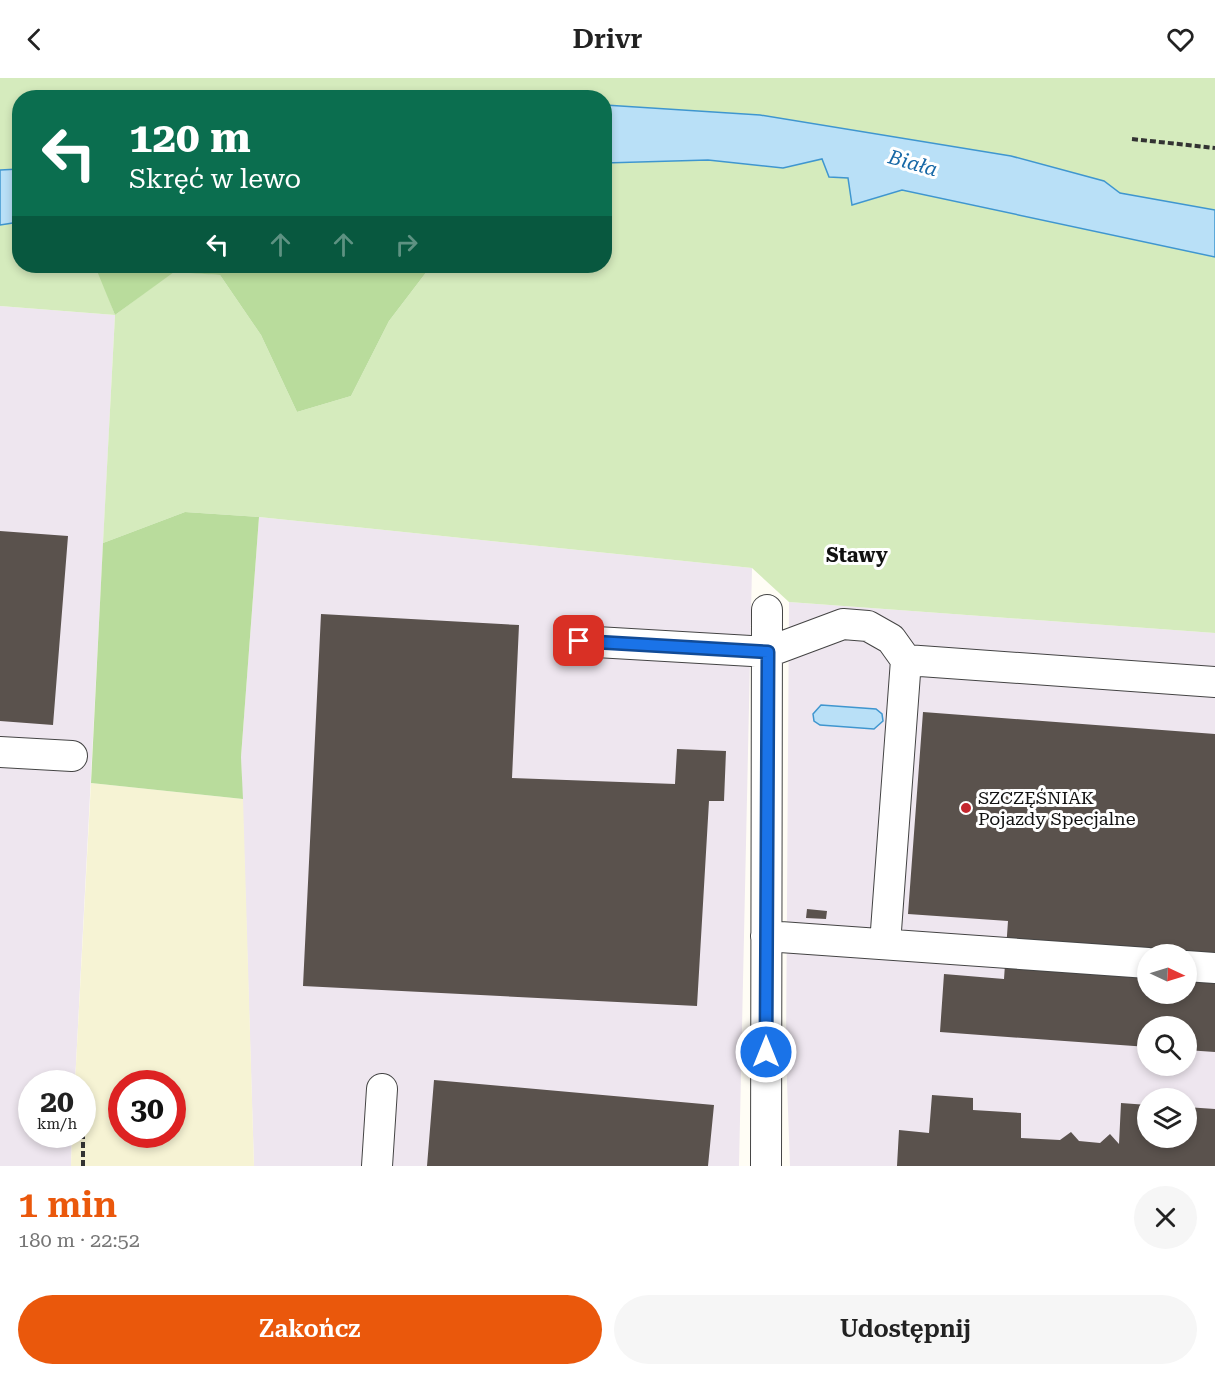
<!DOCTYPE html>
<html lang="pl">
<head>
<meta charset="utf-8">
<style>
	:root { --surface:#fff; --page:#f6f6f6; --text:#222; --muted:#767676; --accent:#ea580c }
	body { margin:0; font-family:"Roboto Serif",serif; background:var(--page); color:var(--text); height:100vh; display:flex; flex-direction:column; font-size:22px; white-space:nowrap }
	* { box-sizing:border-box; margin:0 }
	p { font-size:20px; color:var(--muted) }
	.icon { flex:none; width:33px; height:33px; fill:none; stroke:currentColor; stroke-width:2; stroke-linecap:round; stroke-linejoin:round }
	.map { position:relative; height:1088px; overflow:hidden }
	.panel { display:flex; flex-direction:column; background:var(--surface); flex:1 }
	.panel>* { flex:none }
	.guide { position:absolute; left:12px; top:12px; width:600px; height:183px; border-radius:24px; box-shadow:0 3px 9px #0003; background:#0b6e4f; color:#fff; overflow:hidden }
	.needle { width:39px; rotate:94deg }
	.buttons { position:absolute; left:1137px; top:866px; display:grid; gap:12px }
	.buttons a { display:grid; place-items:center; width:60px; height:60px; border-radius:50%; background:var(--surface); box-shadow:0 3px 9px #0003; font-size:30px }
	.speed { position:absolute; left:18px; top:992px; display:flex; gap:12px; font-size:30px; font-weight:700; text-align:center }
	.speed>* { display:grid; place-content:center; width:78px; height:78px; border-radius:50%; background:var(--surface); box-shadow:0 3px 9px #0003; line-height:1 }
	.speed small { font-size:15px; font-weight:400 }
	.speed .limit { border:9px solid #d22; background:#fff; color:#111 }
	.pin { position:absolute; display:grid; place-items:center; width:51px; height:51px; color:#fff; margin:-26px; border-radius:12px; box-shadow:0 3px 9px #0006 }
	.me { position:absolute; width:66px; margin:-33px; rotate:0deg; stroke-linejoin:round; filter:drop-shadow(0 0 4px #0008) }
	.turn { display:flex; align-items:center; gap:21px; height:126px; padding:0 18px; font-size:27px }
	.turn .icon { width:78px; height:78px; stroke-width:2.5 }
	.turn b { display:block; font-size:42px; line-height:51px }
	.lanes { display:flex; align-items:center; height:57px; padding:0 18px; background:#0003; justify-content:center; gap:30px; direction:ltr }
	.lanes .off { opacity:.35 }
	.round { display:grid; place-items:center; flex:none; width:63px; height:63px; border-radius:32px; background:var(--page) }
	.headline { display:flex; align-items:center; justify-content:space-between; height:102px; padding:0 18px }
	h1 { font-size:36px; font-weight:600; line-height:45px; color:var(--accent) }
	.primary-button { display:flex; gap:12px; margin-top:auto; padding:12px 18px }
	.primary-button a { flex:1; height:69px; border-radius:36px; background:var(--accent); color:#fff; font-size:24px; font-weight:600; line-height:69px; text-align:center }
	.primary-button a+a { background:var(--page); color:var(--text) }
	header { display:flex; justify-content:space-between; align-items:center; height:78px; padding:0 18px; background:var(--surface); font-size:27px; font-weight:600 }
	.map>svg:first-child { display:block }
	.industrial { fill:#eee6ef; fill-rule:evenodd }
	.farmland { fill:#f6f3d4; fill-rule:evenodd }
	.green { fill:#d5ebbd }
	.forest { fill:#b9dc9c }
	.water { fill:#b9e0f7; stroke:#3f96cf; stroke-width:1.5 }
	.building { fill:#5a524d; fill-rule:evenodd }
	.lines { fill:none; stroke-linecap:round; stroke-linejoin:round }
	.minor-casing { stroke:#444; stroke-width:32 }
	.path { stroke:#333; stroke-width:4; stroke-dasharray:6 3; stroke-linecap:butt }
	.minor { stroke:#fff; stroke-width:30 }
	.route-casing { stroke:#114b97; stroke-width:15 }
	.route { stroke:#1a73e8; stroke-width:10 }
	.poi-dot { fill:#c4262e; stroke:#fff; stroke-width:2 }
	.labels { text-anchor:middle; stroke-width:6; stroke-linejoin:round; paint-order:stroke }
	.poi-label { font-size:18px; fill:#111; stroke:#fff; text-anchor:start }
	.water-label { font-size:20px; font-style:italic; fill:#1768a6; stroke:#fff }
	.neighbourhood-label { font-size:20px; font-weight:bold; fill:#111; stroke:#fff }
</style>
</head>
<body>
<header><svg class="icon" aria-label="back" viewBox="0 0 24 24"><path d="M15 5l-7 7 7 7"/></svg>Drivr<svg class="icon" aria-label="heart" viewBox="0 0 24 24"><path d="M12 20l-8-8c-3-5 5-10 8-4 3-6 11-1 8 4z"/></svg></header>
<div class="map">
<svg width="1215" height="1088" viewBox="0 0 1215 1088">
	<rect width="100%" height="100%" fill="#fffdf5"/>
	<!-- industrial -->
	<path class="industrial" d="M 0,228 L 115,237 L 75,1005 L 32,1005 L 32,1056 L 72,1056 L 71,1088 L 0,1088 Z
		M 259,439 L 752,490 L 739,1088 L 254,1088 L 241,679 Z
		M 789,524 L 1215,555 L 1215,1088 L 790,1088 L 786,976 ZM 1148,876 L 1186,876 L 1186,915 L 1148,915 ZM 1148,948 L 1186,948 L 1186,987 L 1148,987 ZM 1148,1020 L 1186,1020 L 1186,1059 L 1148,1059 Z"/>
	<!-- farmland -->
	<path class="farmland" d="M 91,705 L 243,721 L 254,1088 L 71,1088 L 72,1056 L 82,1056 L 82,1005 L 75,1005 ZM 122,1005 L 172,1005 L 172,1056 L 122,1056 Z"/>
	<!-- green -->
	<path class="green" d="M 0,0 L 1215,0 L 1215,132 L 1120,115 L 1104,103 L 1011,78 L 760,37 L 605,27 L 604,20 L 20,20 L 19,91 L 0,92 Z
		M 822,81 L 848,99 L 853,127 L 902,112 L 1215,179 L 1215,555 L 789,524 L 752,490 L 259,439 L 185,434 L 103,465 L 115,237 L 0,228 L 0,147 L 19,144 L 20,188 L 97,189 L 115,237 L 174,193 L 220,197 L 261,257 L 297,334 L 351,318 L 389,243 L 431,188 L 604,188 L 605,85 L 708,82 L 783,90 Z"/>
	<!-- forest -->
	<path class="forest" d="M 95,188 L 431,188 L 389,243 L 351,318 L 297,334 L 261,257 L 220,197 L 174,194 L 115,237 Z
		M 185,434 L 259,439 L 241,679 L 243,721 L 91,705 L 103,465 Z"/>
	<!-- water -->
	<path class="water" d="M 605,27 L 760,37 L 1011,78 L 1104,103 L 1120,115 L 1215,132 L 1215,179 L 902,112 L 852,127 L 848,100 L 829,99 L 822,81 L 783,90 L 708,82 L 605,85 Z
		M 19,91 L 19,144 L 0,147 L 0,92 Z
		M 821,627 L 876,631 L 882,636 L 883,643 L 874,651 L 820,647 L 814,643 L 813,636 Z"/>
	<!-- building -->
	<path class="building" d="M 0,453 L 68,458 L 53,647 L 0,643 Z
		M 321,536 L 519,547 L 512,700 L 675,706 L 677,671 L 726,673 L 724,723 L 709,723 L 697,928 L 303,908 Z
		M 923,634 L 1215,656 L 1215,974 L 1186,972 L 1186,948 L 1148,948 L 1148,969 L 940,954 L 944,896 L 1004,901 L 1008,843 L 908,836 ZM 1148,876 L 1186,876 L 1186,915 L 1148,915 Z
		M 807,831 L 827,833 L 826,841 L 806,840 Z
		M 434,1002 L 714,1027 L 708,1088 L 427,1088 Z
		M 932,1017 L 973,1020 L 973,1032 L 1021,1035 L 1021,1060 L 1060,1062 L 1071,1054 L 1079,1063 L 1100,1065 L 1110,1056 L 1119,1066 L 1121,1025 L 1148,1027 L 1148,1059 L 1186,1059 L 1186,1029 L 1215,1031 L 1215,1088 L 897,1088 L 899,1052 L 929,1055 Z"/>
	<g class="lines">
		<defs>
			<path id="minor" d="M 579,563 L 768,574 L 843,546 L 868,548 L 891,561 L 906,582
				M 0,674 L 72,678
				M 766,858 L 1148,885
				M 885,866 L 906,582 L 1215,604
				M 1186,888 L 1215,890
				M 377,1088 L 382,1011
				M 766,1088 L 767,532"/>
		</defs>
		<!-- minor casing -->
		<use href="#minor" class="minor-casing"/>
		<!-- path -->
		<path class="path" d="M 1132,61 L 1215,70
			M 83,1088 L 83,1042"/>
		<!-- minor -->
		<use href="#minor" class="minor"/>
	</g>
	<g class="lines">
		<defs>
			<path id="route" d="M 579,563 L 768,574 L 766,974"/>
		</defs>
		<!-- route casing -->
		<use href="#route" class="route-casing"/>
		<!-- route -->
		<use href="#route" class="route"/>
	</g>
	<!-- markers -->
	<circle class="poi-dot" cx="966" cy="730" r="6"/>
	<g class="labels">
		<!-- poi labels -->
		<g class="poi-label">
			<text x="978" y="726">SZCZĘŚNIAK<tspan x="978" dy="21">Pojazdy Specjalne</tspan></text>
		</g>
		<!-- water labels -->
		<g class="water-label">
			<text transform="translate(913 85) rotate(16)" y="7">Biała</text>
		</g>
		<!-- neighbourhood labels -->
		<g class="neighbourhood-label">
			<text x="857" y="484">Stawy</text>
		</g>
	</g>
</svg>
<div class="buttons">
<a><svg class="needle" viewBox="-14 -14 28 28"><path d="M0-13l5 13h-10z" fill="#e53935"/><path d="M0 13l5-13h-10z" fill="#767676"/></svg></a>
<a><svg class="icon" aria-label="search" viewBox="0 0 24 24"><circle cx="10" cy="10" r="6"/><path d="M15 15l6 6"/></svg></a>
<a><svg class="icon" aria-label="layers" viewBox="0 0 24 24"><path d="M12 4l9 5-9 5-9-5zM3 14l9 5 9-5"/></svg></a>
</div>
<div class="speed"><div>20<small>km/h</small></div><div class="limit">30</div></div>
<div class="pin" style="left:579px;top:563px;background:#d93025"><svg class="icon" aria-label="arrive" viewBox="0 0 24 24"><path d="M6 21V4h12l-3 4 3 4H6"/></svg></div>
<svg class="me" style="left:766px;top:974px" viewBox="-20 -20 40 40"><circle r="17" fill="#1a73e8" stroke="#fff" stroke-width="3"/><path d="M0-11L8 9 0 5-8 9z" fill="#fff"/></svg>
<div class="guide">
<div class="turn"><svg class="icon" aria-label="left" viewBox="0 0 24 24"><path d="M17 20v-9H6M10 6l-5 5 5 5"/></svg><div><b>120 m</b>Skręć w lewo</div></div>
<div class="lanes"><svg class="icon" aria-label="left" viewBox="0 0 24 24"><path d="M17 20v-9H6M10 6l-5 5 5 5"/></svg><svg class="icon off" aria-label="ahead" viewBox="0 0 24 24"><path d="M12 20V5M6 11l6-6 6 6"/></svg><svg class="icon off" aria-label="ahead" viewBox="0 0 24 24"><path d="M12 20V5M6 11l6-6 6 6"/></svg><svg class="icon off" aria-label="right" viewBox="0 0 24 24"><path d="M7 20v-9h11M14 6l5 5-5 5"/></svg></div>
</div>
</div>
<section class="panel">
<div class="headline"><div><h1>1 min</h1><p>180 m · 22:52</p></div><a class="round"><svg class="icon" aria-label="close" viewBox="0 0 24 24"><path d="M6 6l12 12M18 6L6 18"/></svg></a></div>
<div class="primary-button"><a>Zakończ</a><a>Udostępnij</a></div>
</section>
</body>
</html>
